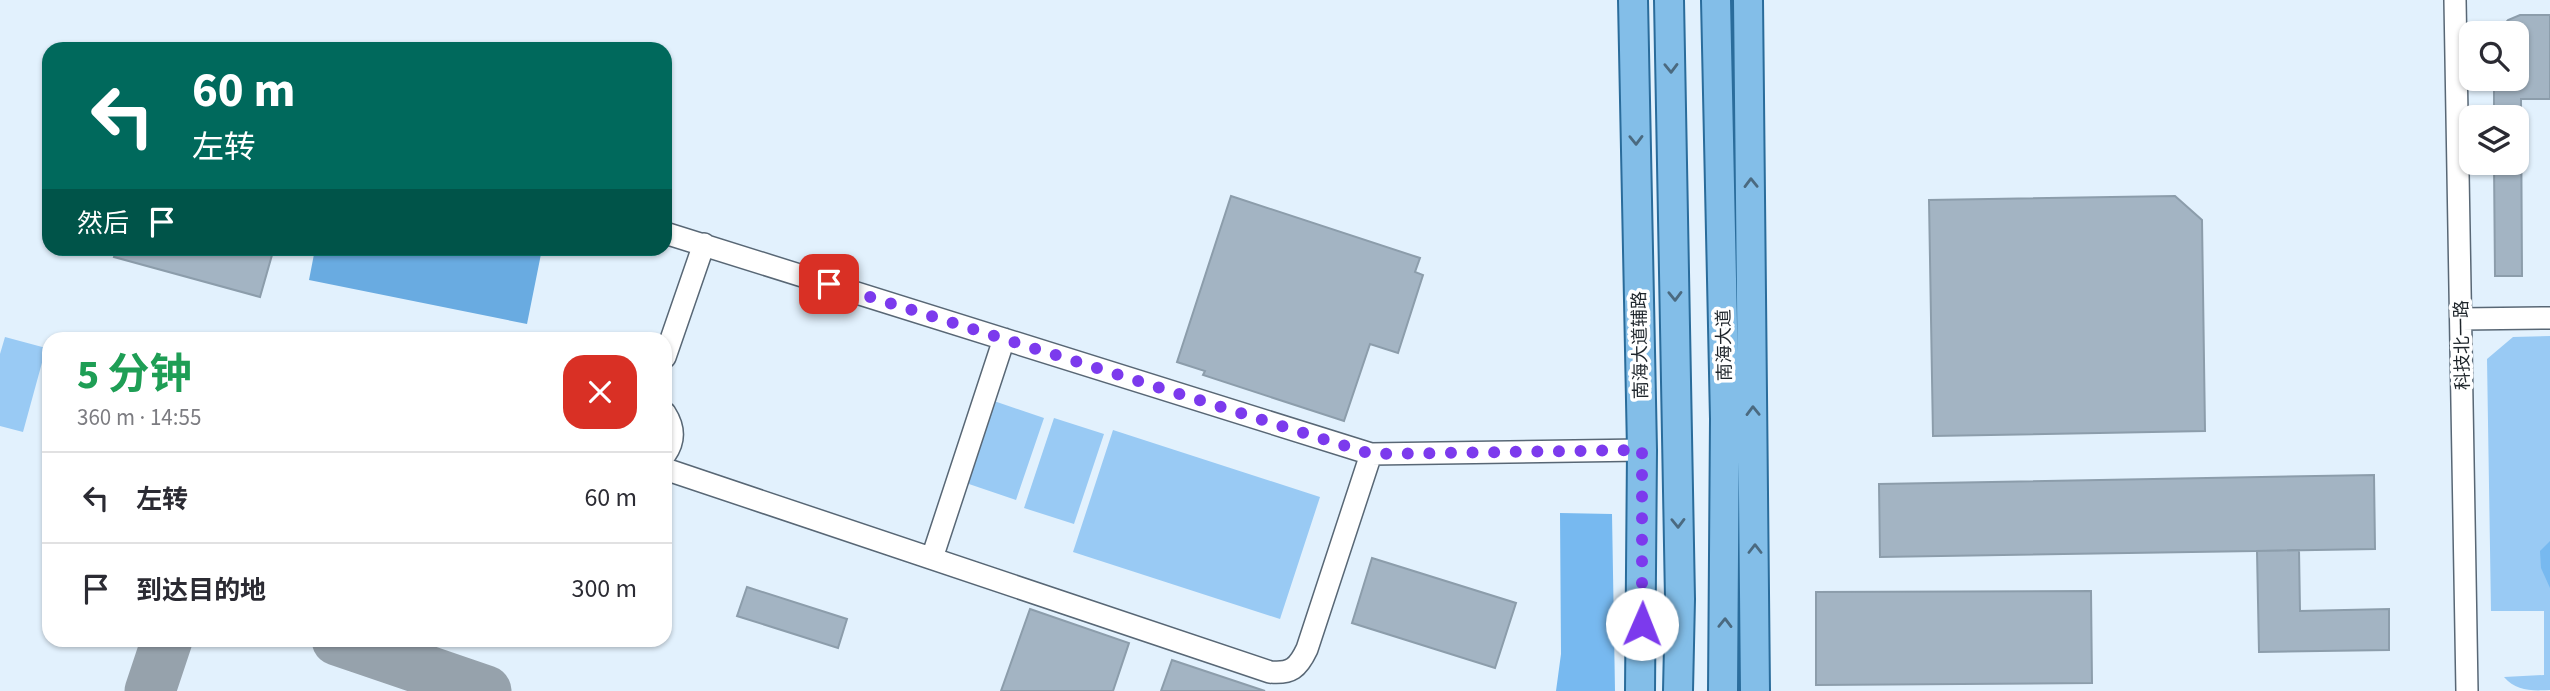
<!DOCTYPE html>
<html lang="zh">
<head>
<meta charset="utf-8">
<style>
	:root { --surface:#fff; --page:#f7f7f7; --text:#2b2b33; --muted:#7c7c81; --line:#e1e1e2 }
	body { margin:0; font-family:"Source Sans 3","Noto Sans SC",sans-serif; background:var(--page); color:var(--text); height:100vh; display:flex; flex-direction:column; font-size:26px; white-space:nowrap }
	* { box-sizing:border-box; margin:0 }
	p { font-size:23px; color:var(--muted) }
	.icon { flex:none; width:38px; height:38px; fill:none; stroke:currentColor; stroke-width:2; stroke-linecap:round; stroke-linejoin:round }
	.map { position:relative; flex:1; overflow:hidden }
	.drawer { position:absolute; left:42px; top:332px; width:630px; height:315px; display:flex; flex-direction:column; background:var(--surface); border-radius:21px; box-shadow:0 2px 5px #0004 }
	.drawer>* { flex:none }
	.top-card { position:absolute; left:42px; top:42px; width:630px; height:214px; border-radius:21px; box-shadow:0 2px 5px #0004; background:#00695c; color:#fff; overflow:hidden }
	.tools { position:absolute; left:2459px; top:21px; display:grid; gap:14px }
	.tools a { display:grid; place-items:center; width:70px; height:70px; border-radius:14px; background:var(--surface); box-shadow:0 2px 5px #0004; font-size:35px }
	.pin { position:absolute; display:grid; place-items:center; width:60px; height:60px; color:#fff; margin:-30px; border-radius:14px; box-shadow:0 4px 10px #0006 }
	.me { position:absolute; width:77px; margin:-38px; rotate:1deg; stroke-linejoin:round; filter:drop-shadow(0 0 5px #0008) }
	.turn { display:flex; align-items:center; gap:24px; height:147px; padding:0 35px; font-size:32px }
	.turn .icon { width:91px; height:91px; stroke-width:2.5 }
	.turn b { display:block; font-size:49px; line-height:60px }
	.then { display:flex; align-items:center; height:66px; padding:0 35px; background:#0003; gap:14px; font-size:26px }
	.round { display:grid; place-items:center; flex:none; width:74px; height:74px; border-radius:21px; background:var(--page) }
	.head { display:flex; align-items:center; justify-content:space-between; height:119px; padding:0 35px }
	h1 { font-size:42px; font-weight:700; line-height:52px; color:#1e9e55 }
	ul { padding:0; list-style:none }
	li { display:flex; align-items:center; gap:21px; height:91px; padding:0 35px; border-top:2px solid var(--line) }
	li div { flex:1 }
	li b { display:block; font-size:26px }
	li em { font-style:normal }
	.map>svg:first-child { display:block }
	.green { fill:#99caf4 }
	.forest { fill:#77b9f0 }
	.water { fill:#69abe1 }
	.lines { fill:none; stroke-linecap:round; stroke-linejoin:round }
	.taxiway { stroke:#96a2ac; stroke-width:51 }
	.building { fill:#a3b4c3; stroke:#8c9dab; stroke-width:2 }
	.minor-casing { stroke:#586775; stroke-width:24 }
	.major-casing { stroke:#2a6c9b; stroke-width:32 }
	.minor { stroke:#fff; stroke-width:21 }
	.major { stroke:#83bee8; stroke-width:28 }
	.oneway { stroke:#4b6a80 }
	.route { stroke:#7c3aed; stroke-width:12; stroke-dasharray:0 21.6 }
	.labels { text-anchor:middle; stroke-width:7; stroke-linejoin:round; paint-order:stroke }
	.street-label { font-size:18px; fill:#1e252b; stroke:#fff }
</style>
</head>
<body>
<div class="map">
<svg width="2550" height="691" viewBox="0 0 2550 691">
	<rect width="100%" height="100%" fill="#e2f1fd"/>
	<!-- green -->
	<path class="green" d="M 2550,336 L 2550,690 C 2531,691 2516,691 2504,677 L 2544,675 L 2544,611 L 2491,611 L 2487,359 L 2513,337 Z
		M 5,337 L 46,348 L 23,432 L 0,426 L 0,354 Z
		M 994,401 L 1044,418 L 1016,500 L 966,483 Z
		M 1054,418 L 1104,434 L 1074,524 L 1024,508 Z
		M 1113,430 L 1320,497 L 1280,619 L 1073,552 Z"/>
	<!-- forest -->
	<path class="forest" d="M 1560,513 L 1612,514 L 1615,691 L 1556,691 L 1561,654 Z
		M 2550,541 L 2550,588 L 2541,568 L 2540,551 Z"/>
	<!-- water -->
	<path class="water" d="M 315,249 L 315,248 L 542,249 L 527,324 L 309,280 Z"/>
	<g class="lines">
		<!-- taxiway -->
		<path class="taxiway" d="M 337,640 L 486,691
			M 150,691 L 167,640"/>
	</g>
	<!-- building -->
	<path class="building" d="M 2520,15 L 2550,15 L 2550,99 L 2521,99 L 2522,276 L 2495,276 L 2494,163 L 2516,163 L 2516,117 L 2494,117 L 2494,79 L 2516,79 L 2516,33 L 2497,33 L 2508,20 Z
		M 1231,196 L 1420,258 L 1415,272 L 1423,275 L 1398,353 L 1370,344 L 1344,421 L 1203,375 L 1205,371 L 1177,362 Z
		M 2175,196 L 2202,220 L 2205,431 L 1933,436 L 1929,200 Z
		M 117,248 L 274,248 L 260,297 L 114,257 Z
		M 2374,475 L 2375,549 L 1880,557 L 1879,484 Z
		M 2299,550 L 2300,611 L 2389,609 L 2389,650 L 2259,652 L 2257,551 Z
		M 1372,558 L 1516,603 L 1495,668 L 1352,623 Z
		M 747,587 L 847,619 L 838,648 L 737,616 Z
		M 2091,591 L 2092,683 L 1816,685 L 1816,592 Z
		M 1030,609 L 1129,643 L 1113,691 L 1001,691 Z
		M 1172,660 L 1265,691 L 1161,691 Z"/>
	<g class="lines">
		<defs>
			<path id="minor" d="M 2455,0 L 2467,691
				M 665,233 L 1371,454 L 1642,450
				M 2461,319 L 2550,318
				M 665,357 L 704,244
				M 665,413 C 674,427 675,441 665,455
				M 665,469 L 1270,672 C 1291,674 1298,668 1307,649 L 1371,454
				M 932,558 L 1004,339"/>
			<path id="major" d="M 1633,0 L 1642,450 L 1640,691
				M 1669,0 L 1680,599 L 1678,691
				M 1716,0 L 1725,419 L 1723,691
				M 1748,0 L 1755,691"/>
		</defs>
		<!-- minor casing -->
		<use href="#minor" class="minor-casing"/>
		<!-- major casing -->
		<use href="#major" class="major-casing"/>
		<!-- minor -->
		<use href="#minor" class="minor"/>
		<!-- major -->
		<use href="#major" class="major"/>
	</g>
	<!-- one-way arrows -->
	<defs><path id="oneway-chevron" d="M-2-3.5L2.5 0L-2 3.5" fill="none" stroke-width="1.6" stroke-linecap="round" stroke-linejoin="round" transform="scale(1.75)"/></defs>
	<g class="oneway">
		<use href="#oneway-chevron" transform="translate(1671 68) rotate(89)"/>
		<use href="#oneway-chevron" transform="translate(1636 140) rotate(89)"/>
		<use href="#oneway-chevron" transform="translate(1751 183) rotate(-91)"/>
		<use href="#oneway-chevron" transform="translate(1675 296) rotate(89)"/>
		<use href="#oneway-chevron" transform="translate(1753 411) rotate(-91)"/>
		<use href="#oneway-chevron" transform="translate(1678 523) rotate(89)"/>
		<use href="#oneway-chevron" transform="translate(1755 549) rotate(-90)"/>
		<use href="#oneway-chevron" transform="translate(1725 623) rotate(-89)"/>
	</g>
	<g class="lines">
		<!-- route -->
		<path class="route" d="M 829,284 L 1371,454 L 1642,450 L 1642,624"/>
	</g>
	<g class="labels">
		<!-- street labels -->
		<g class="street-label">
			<text transform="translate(1640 345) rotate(-91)" y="6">南海大道辅路</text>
			<text transform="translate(1724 345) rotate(-91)" y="6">南海大道</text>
			<text transform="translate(2462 345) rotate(-91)" y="6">科技北一路</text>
		</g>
	</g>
</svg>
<div class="tools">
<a><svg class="icon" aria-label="search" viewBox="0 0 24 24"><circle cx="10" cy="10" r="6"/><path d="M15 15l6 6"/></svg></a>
<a><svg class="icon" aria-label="layers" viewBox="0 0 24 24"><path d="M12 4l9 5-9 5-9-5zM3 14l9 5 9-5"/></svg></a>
</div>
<div class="pin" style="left:829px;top:284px;background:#d93025"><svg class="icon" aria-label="arrive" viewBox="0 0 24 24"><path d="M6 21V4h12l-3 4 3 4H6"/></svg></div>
<svg class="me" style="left:1642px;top:624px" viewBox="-20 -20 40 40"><circle r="19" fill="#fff"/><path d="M0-13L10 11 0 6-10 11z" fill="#7c3aed"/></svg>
<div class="top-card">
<div class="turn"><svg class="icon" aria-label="left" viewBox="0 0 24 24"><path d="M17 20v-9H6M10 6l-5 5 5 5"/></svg><div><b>60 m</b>左转</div></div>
<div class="then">然后<svg class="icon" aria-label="arrive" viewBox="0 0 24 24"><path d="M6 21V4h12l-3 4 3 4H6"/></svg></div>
</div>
<section class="drawer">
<div class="head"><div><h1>5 分钟</h1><p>360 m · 14:55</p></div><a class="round" style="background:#d93025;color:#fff"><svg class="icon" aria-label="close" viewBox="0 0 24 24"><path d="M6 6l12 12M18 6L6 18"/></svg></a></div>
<ul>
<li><svg class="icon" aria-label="left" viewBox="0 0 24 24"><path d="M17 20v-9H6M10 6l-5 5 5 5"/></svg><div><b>左转</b></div><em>60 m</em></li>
<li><svg class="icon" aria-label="arrive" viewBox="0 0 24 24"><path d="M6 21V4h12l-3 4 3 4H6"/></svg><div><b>到达目的地</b></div><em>300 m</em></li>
</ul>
</section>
</div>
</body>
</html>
